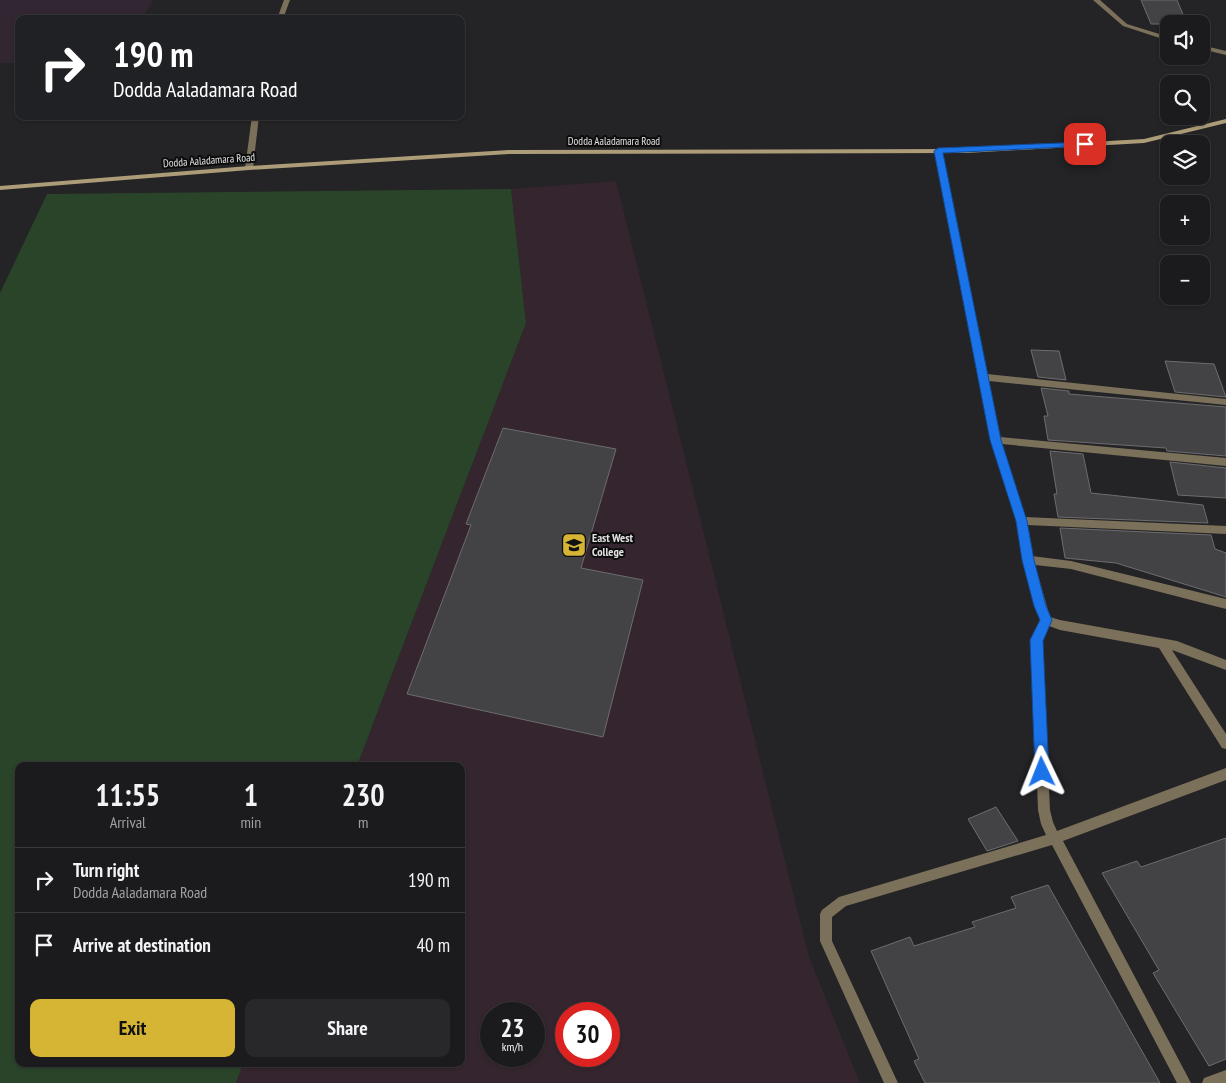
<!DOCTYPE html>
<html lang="en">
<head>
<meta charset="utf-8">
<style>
	:root { --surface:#1b1a1c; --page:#282729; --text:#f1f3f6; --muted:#a0a1a3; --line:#39383b; --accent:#d6b534 }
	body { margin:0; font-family:"PT Sans Narrow",sans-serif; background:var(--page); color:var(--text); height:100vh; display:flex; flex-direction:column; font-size:19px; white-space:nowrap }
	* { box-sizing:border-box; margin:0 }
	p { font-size:16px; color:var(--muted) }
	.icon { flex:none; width:28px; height:28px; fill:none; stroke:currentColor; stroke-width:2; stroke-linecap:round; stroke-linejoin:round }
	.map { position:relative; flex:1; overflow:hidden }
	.panel { position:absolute; left:15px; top:762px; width:450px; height:305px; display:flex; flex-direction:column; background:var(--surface); border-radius:10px; box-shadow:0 1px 4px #0004,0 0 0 1px var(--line) }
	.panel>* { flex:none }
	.guide { position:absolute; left:15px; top:15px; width:450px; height:105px; border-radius:10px; box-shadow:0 1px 4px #0004,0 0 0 1px var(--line); background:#202124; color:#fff; overflow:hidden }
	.tools { position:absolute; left:1160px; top:15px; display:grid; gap:10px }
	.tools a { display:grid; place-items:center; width:50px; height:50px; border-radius:10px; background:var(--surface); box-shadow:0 1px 4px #0004,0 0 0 1px var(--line); font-size:25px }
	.speed { position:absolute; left:480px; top:1002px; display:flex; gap:10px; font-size:25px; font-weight:700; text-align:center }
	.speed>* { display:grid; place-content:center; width:65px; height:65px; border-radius:50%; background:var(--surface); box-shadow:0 1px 4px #0004,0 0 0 1px var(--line); line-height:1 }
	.speed small { font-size:12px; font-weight:400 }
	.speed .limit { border:8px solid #d22; background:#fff; color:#111 }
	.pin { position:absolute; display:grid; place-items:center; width:42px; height:42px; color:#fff; margin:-21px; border-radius:10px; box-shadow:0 2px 8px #0006 }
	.me { position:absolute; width:55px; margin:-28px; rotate:358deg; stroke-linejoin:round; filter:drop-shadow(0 0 4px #0008) }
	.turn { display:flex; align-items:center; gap:18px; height:105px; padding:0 15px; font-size:22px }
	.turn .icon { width:65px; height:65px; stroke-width:2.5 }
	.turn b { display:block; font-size:35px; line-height:42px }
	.eta { display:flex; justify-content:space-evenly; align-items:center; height:85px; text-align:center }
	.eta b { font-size:30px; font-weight:800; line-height:35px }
	.action { display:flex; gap:10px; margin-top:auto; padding:10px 15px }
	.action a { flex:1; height:58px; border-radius:10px; background:var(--accent); color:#111; font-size:20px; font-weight:800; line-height:58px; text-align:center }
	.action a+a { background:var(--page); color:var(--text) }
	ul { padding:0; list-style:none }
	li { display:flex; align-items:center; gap:15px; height:65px; padding:0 15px; border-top:1px solid var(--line) }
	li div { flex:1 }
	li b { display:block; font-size:19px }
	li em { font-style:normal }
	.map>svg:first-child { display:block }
	.industrial { fill:#322633 }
	.education { fill:#35252f; fill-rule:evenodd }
	.green { fill:#2a4429 }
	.building { fill:#434244; stroke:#6d6c6e }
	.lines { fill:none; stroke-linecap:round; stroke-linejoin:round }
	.service { fill:#7b705a; fill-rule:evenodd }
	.minor { fill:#7b705a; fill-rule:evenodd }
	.secondary { fill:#ad9c78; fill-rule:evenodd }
	.route { fill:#1a73e8; stroke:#114b97 }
	.labels { text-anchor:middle; stroke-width:4; stroke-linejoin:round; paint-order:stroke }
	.far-street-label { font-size:11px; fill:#e1e1e2; stroke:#0d0c0d }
	.poi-label { font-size:12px; font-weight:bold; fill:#e1e1e2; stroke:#0d0c0d; text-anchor:start }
</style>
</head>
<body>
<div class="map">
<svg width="1226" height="1083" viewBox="0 0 1226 1083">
	<rect width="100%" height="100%" fill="#242325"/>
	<!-- industrial -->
	<path class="industrial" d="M 0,0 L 153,0 L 142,19 L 19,19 L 19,63 L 0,63 Z"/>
	<!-- education -->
	<path class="education" d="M 616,181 L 809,957 L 860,1083 L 236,1083 L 243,1064 L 461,1064 L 461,766 L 357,766 L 526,323 L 511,189 ZM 491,1014 L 534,1014 L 534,1056 L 491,1056 ZM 566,1014 L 609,1014 L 609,1056 L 566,1056 Z"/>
	<!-- green -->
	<path class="green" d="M 511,189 L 526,323 L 357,766 L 19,766 L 19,1064 L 243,1064 L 236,1083 L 0,1083 L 0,293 L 47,194 Z"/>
	<!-- building -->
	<path class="building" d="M 1141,0 L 1177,0 L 1187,24 L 1151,24 Z
		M 1031,350 L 1059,351 L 1066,380 L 1038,377 Z
		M 1165,361 L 1214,364 L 1226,397 L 1175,392 Z
		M 1041,388 L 1069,391 L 1069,394 L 1226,407 L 1226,456 L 1167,451 L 1166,448 L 1048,440 L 1044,416 L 1048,416 Z
		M 503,428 L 616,449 L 581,568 L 643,580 L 603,737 L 407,694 L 471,525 L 466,524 Z
		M 1050,451 L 1083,454 L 1091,493 L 1203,505 L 1208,523 L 1058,517 L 1054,494 L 1057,494 Z
		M 1170,462 L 1226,468 L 1226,498 L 1178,495 Z
		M 1060,528 L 1211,535 L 1215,549 L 1226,553 L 1226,597 L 1116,563 L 1065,558 Z
		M 996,807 L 1018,841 L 987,851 L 968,819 Z
		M 1226,838 L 1226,1059 L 1209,1066 L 1153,973 L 1159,970 L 1102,873 L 1137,861 L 1141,867 Z
		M 1048,885 L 1160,1083 L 925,1083 L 914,1061 L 919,1059 L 871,951 L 910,937 L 914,946 L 975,927 L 972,922 L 1016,908 L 1011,897 Z"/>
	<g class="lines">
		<!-- service -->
		<path class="service" d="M 284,0 L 290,0 L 283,19 L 277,19 Z
			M 252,116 L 259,116 L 253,168 L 249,170 L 245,168 Z"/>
		<!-- minor -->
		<path class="minor" d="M 1093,0 L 1100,0 L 1127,24 L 1169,37 L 1169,41 L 1123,26 Z
			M 1201,45 L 1226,51 L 1226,55 L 1201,49 Z
			M 935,149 L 942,151 L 987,374 L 1226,399 L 1226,405 L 989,381 L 1000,437 L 1226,458 L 1226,466 L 1002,444 L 1025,517 L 1226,526 L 1226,534 L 1027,525 L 1032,556 L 1071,561 L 1226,599 L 1226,609 L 1071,569 L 1035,565 L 1050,617 L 1060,620 L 1177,641 L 1226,660 L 1226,670 L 1172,650 L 1226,734 L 1226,749 L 1222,748 L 1159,648 L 1060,630 L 1049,626 L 1042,641 L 1050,810 L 1053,822 L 1057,831 L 1226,768 L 1226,780 L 1063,841 L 1191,1083 L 1177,1083 L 1052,845 L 846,906 L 832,917 L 832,941 L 898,1083 L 884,1083 L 820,941 L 820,914 L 822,910 L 839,897 L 1046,835 L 1041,824 L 1038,810 L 1032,641 L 1041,620 L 1023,560 L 1016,521 L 991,440 L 934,151 Z
			M 1226,1070 L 1226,1083 L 1202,1083 L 1204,1078 Z"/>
		<!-- secondary -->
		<path class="secondary" d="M 1226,119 L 1226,123 L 1144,143 L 966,153 L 509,154 L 249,170 L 0,190 L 0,186 L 249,166 L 509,150 L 966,149 L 1144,139 Z"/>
	</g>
	<!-- route -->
	<path class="route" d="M 1085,142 L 1089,144 L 1088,146 L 943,153 L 1001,440 L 1027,521 L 1034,560 L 1046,606 L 1052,620 L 1043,641 L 1049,772 L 1047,777 L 1042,779 L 1037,777 L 1035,772 L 1030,640 L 1040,620 L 1034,606 L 1022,560 L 1016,521 L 990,440 L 934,151 L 938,148 Z"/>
	<!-- icons -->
	<defs>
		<symbol id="university-square" viewBox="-11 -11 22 22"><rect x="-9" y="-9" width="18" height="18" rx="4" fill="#d6b534" stroke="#0d0c0d"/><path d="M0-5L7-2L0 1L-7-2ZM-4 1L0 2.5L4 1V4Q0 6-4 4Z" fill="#111"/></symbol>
	</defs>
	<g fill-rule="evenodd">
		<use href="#university-square" x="560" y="531" width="28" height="28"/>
	</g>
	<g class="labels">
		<!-- far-street labels -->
		<g class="far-street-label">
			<text x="614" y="145">Dodda Aaladamara Road</text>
			<text transform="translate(209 160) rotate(-4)" y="4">Dodda Aaladamara Road</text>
		</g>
		<!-- poi labels -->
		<g class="poi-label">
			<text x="592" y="542">East West<tspan x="592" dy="14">College</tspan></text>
		</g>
	</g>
</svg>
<div class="tools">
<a><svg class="icon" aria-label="sound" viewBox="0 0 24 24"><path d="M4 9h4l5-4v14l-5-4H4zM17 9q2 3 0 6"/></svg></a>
<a><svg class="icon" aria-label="search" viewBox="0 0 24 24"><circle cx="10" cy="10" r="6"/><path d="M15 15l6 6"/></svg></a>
<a><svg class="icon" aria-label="layers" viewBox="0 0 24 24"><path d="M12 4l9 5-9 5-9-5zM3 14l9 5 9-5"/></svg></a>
<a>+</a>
<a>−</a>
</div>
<div class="speed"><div>23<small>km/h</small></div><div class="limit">30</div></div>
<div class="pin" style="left:1085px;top:144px;background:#d93025"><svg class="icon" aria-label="arrive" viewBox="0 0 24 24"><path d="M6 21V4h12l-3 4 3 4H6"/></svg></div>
<svg class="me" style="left:1042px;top:772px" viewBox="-20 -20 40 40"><path d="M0-17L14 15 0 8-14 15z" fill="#1a73e8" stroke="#fff" stroke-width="4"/></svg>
<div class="guide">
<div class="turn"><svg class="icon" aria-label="right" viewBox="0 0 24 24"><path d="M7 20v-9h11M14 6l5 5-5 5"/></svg><div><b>190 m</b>Dodda Aaladamara Road</div></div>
</div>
<section class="panel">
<div class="eta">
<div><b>11:55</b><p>Arrival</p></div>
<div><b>1</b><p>min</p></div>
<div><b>230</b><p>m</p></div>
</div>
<ul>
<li><svg class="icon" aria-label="right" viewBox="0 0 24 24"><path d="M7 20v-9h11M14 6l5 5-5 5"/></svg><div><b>Turn right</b><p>Dodda Aaladamara Road</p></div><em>190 m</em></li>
<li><svg class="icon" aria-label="arrive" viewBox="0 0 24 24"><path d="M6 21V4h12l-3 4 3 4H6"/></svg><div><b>Arrive at destination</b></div><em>40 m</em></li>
</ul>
<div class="action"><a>Exit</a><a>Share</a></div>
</section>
</div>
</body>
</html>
